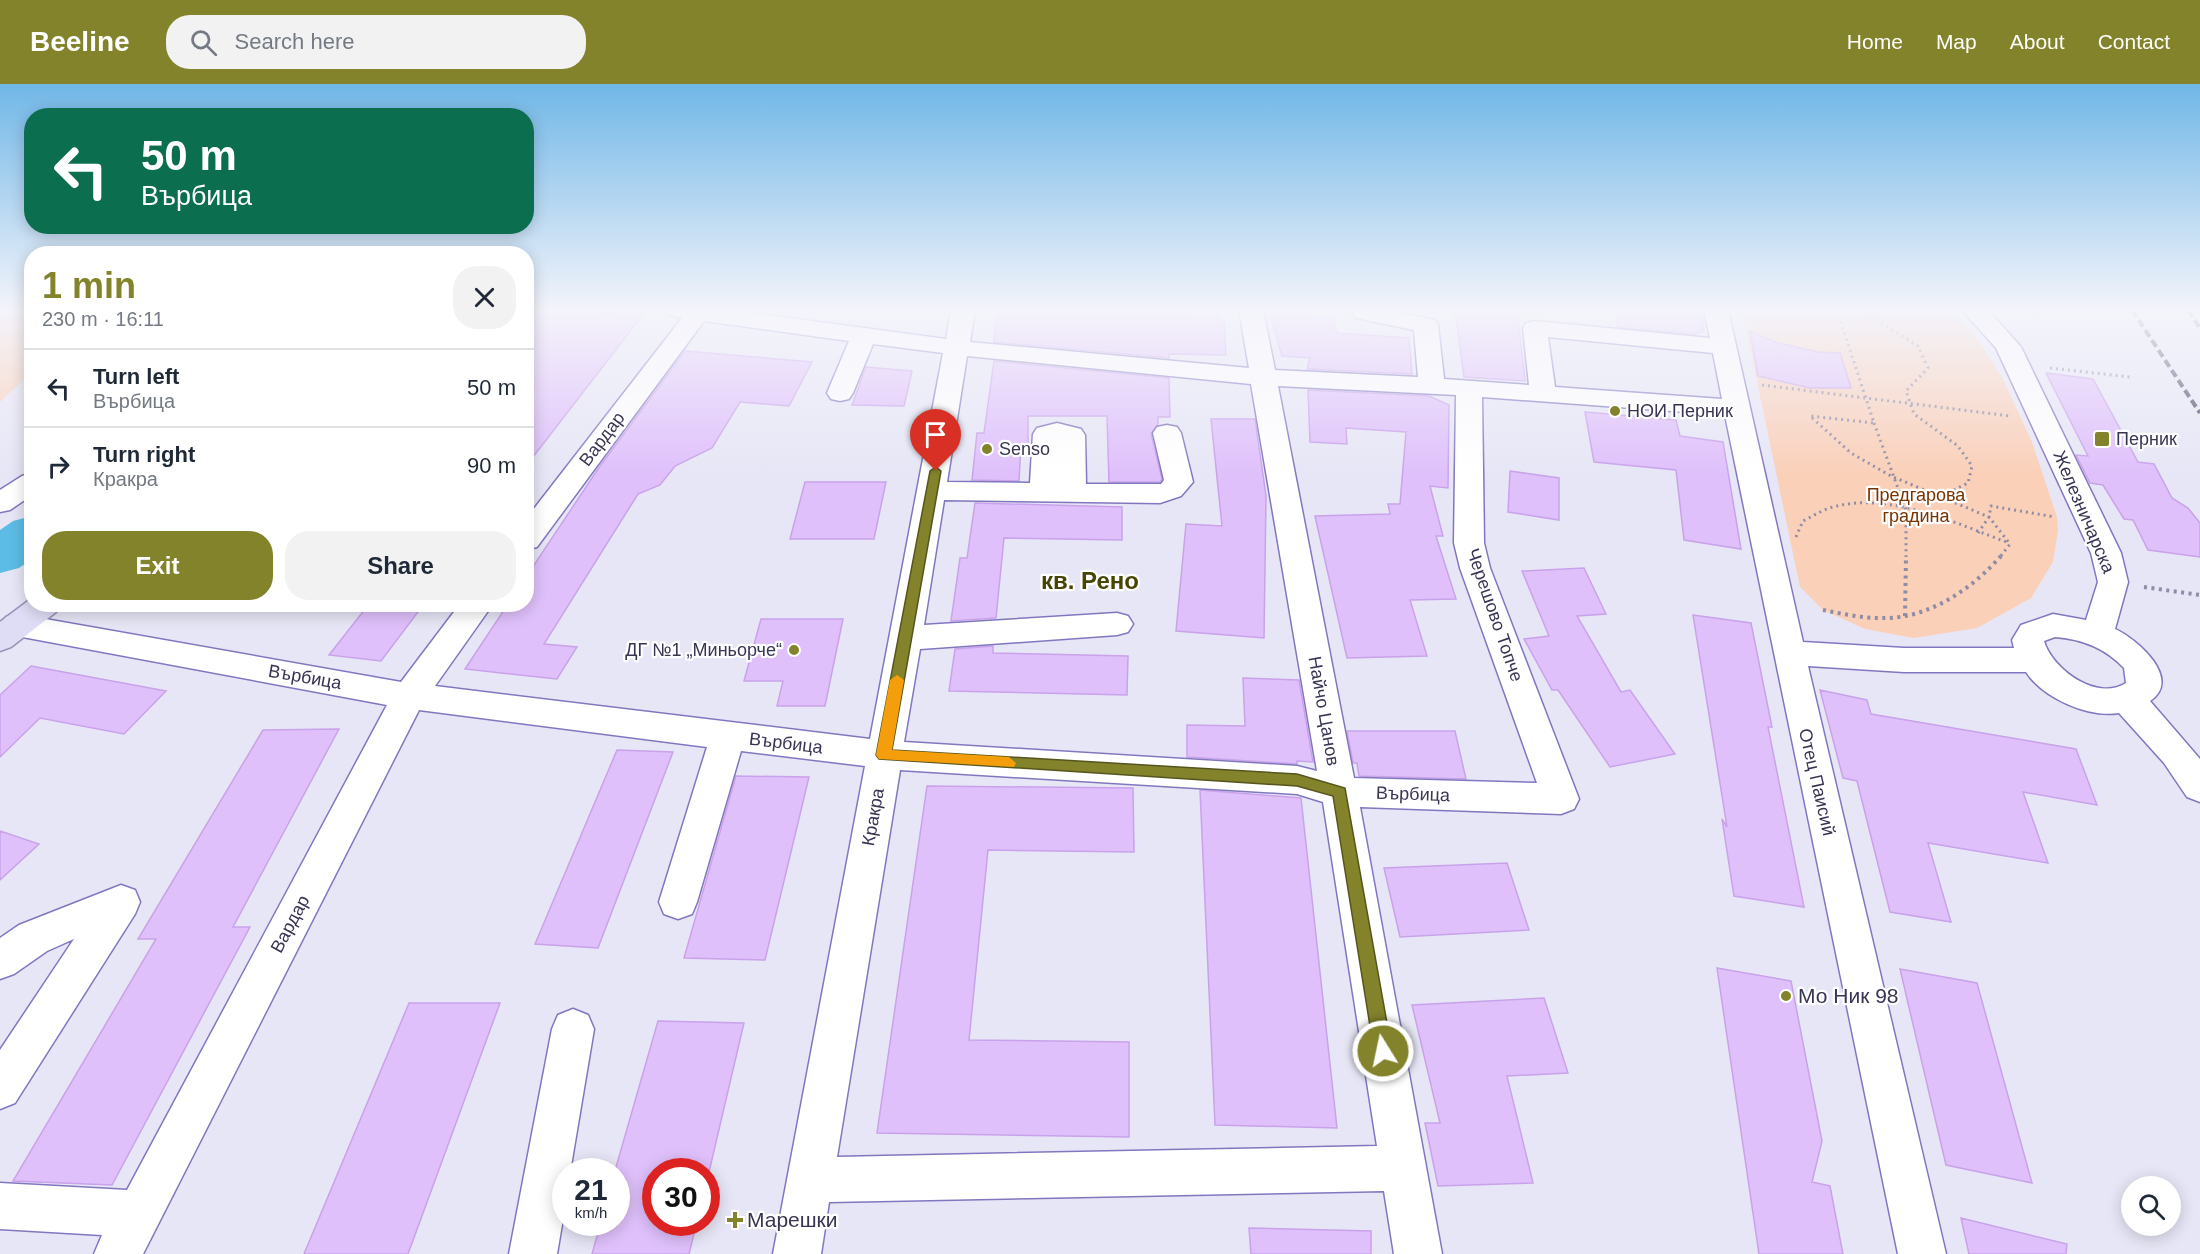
<!DOCTYPE html>
<html lang="en">
<head>
<meta charset="utf-8">
<style>
	:root { --surface:#fff; --page:#f2f2f3; --text:#1f2937; --muted:#747a83; --line:#e0e1e3; --accent:#83832c }
	body { margin:0; font-family:Arial,sans-serif; background:var(--page); color:var(--text); height:100vh; display:flex; flex-direction:column; font-size:22px; white-space:nowrap }
	* { box-sizing:border-box; margin:0 }
	p { font-size:20px; color:var(--muted) }
	.icon { flex:none; width:33px; height:33px; fill:none; stroke:currentColor; stroke-width:2; stroke-linecap:round; stroke-linejoin:round }
	.map { position:relative; flex:1; overflow:hidden }
	.sheet { position:absolute; left:24px; top:162px; width:510px; height:366px; display:flex; flex-direction:column; background:var(--surface); border-radius:24px; box-shadow:0 3px 15px #0003 }
	.sheet>* { flex:none }
	.guide { position:absolute; left:24px; top:24px; width:510px; height:126px; border-radius:24px; box-shadow:0 3px 15px #0003; background:#0b6e4f; color:#fff; overflow:hidden }
	.fabs { position:absolute; left:2121px; top:1092px; display:grid; gap:12px }
	.fabs a { display:grid; place-items:center; width:60px; height:60px; border-radius:50%; background:var(--surface); box-shadow:0 3px 15px #0003; font-size:30px }
	.speed { position:absolute; left:552px; top:1074px; display:flex; gap:12px; font-size:30px; font-weight:700; text-align:center }
	.speed>* { display:grid; place-content:center; width:78px; height:78px; border-radius:50%; background:var(--surface); box-shadow:0 3px 15px #0003; line-height:1 }
	.speed small { font-size:15px; font-weight:400 }
	.speed .limit { border:9px solid #d22; background:#fff; color:#111 }
	.pin { position:absolute; display:grid; place-items:center; width:51px; height:51px; color:#fff; margin:-62px -26px; border-radius:50% 50% 50% 0; rotate:-45deg; box-shadow:0 0 6px #0007 }
	.pin .icon { rotate:45deg }
	.me { position:absolute; width:66px; margin:-33px; rotate:350deg; stroke-linejoin:round; filter:drop-shadow(0 0 4px #0008) }
	.turn { display:flex; align-items:center; gap:21px; height:126px; padding:0 18px; font-size:27px }
	.turn .icon { width:78px; height:78px; stroke-width:2.5 }
	.turn b { display:block; font-size:42px; line-height:51px }
	.round { display:grid; place-items:center; flex:none; width:63px; height:63px; border-radius:24px; background:var(--page) }
	.summary { display:flex; align-items:center; justify-content:space-between; height:102px; padding:0 18px }
	h1 { font-size:36px; font-weight:700; line-height:45px; color:var(--accent) }
	.action { display:flex; gap:12px; margin-top:auto; padding:12px 18px }
	.action a { flex:1; height:69px; border-radius:24px; background:var(--accent); color:#fff; font-size:24px; font-weight:700; line-height:69px; text-align:center }
	.action a+a { background:var(--page); color:var(--text) }
	ul { padding:0; list-style:none }
	li { display:flex; align-items:center; gap:18px; height:78px; padding:0 18px; border-top:2px solid var(--line) }
	li div { flex:1 }
	li b { display:block; font-size:22px }
	li em { font-style:normal }
	header { display:flex; align-items:center; gap:36px; box-sizing:border-box; height:84px; padding:0 30px; background:var(--accent); color:#fff }
	header strong { font-size:28px }
	nav { display:flex; gap:33px; margin-inline-start:auto; font-size:21px }
	.search { width:420px; height:54px; background:var(--page); display:flex; align-items:center; gap:15px; box-sizing:border-box; padding:0 21px; border-radius:24px; color:var(--muted); font-size:22px }
	.map>svg:first-child { display:block }
	.green { fill:#fad0b9 }
	.lines { fill:none; stroke-linecap:round; stroke-linejoin:round }
	.river { fill:#5cbce5; fill-rule:evenodd }
	.building { fill:#dfc0fb; stroke:#c9a2ea; stroke-width:1.5 }
	.minor-casing { stroke:#8177c0; stroke-width:3 }
	.major-casing { stroke:#9793b9; stroke-width:3 }
	.path-far1 { stroke:#8f8ca5; stroke-width:3; stroke-dasharray:2 4; stroke-linecap:butt }
	.path { stroke:#8f8ca5; stroke-width:4; stroke-dasharray:3 4.5; stroke-linecap:butt }
	.minor { fill:#fff; fill-rule:evenodd }
	.major { fill:#dfddf5; fill-rule:evenodd }
	.rail { stroke:#4a4765; stroke-width:4; stroke-dasharray:8 4; stroke-linecap:butt }
	.route { fill:#83832c; stroke:#55551d; stroke-width:1.5 }
	.slow { fill:#f59e0b }
	.poi-dot { fill:#83832c; stroke:#fff; stroke-width:2 }
	.labels { text-anchor:middle; stroke-width:4.5; stroke-linejoin:round; paint-order:stroke }
	.poi-label { font-size:18px; fill:#383454; stroke:#fff; text-anchor:start }
	.street-label { font-size:18px; fill:#383454; stroke:#fff }
	.park-label { font-size:18px; fill:#730; stroke:#fff }
	.near-poi-label { font-size:21px; fill:#383454; stroke:#fff; text-anchor:start }
	.district-label { font-size:24px; font-weight:bold; fill:#464503; stroke:#fff }
</style>
</head>
<body>
<header>
<strong>Beeline</strong>
<div class="search"><svg class="icon" aria-label="search" viewBox="0 0 24 24"><circle cx="10" cy="10" r="6"/><path d="M15 15l6 6"/></svg>Search here</div>
<nav><a>Home</a><a>Map</a><a>About</a><a>Contact</a></nav>
</header>
<div class="map">
<svg width="2200" height="1170" viewBox="0 0 2200 1170">
	<rect width="100%" height="100%" fill="#e7e6f6"/>
	<!-- green -->
	<path class="green" d="M 0,226 L 32,226 L 31,289 L 0,318 Z
		M 1742,226 L 1949,226 L 1975,251 L 2002,293 L 2032,358 L 2057,433 L 2058,446 L 2053,478 L 2031,514 L 1977,544 L 1914,554 L 1865,545 L 1823,526 L 1800,503 Z"/>
	<g class="lines">
		<!-- river -->
		<path class="river" d="M 32,432 L 32,475 L 19,484 L 0,489 L 0,446 L 13,437 Z"/>
	</g>
	<!-- building -->
	<path class="building" d="M 526,226 L 572,226 L 642,232 L 526,382 Z
		M 997,226 L 1171,226 L 1171,230 L 1218,232 L 1224,238 L 1226,271 L 1169,270 L 1169,274 L 994,258 Z
		M 1269,226 L 1310,226 L 1312,234 L 1332,234 L 1337,249 L 1409,254 L 1412,290 L 1307,285 L 1310,274 L 1282,272 Z
		M 1455,226 L 1517,226 L 1525,297 L 1464,293 Z
		M 1618,226 L 1700,226 L 1704,247 L 1694,250 L 1617,243 Z
		M 1750,247 L 1775,258 L 1818,268 L 1840,269 L 1851,304 L 1810,304 L 1758,292 Z
		M 685,267 L 812,278 L 789,322 L 740,318 L 712,364 L 675,382 L 660,401 L 638,410 L 544,560 L 577,563 L 557,595 L 465,585 L 508,520 L 526,520 L 526,493 L 598,385 Z
		M 994,277 L 1169,294 L 1170,333 L 1158,333 L 1158,340 L 1151,350 L 1162,395 L 1160,398 L 1109,398 L 1107,332 L 1028,332 L 1028,360 L 1021,360 L 1019,397 L 972,396 L 977,349 L 984,349 Z
		M 866,283 L 912,287 L 904,322 L 852,321 Z
		M 2046,289 L 2093,295 L 2138,378 L 2154,380 L 2172,414 L 2188,424 L 2200,439 L 2200,473 L 2148,466 L 2133,436 L 2124,435 L 2103,401 L 2090,399 L 2076,371 L 2088,372 Z
		M 1308,306 L 1429,312 L 1449,321 L 1448,404 L 1430,402 L 1443,452 L 1436,452 L 1456,515 L 1410,516 L 1427,572 L 1347,574 L 1315,432 L 1390,430 L 1388,420 L 1400,420 L 1406,348 L 1346,344 L 1347,360 L 1310,358 Z
		M 1585,328 L 1676,336 L 1680,352 L 1723,358 L 1741,465 L 1684,456 L 1676,386 L 1594,378 Z
		M 1211,335 L 1255,335 L 1266,412 L 1264,554 L 1176,547 L 1186,440 L 1222,442 Z
		M 1510,387 L 1559,394 L 1559,436 L 1508,428 Z
		M 805,398 L 886,398 L 874,455 L 790,455 Z
		M 975,419 L 1122,423 L 1122,456 L 1004,454 L 996,534 L 951,537 L 960,474 L 967,474 Z
		M 1584,484 L 1606,530 L 1577,532 L 1621,608 L 1630,606 L 1675,670 L 1610,683 L 1558,606 L 1552,606 L 1524,555 L 1549,552 L 1522,487 Z
		M 369,520 L 424,520 L 381,577 L 329,571 Z
		M 1693,531 L 1751,539 L 1772,643 L 1768,643 L 1804,823 L 1734,812 L 1722,735 L 1727,743 Z
		M 761,535 L 843,535 L 825,622 L 777,622 L 783,597 L 744,597 Z
		M 993,562 L 993,569 L 1128,572 L 1127,611 L 949,607 L 955,565 Z
		M 31,582 L 166,607 L 124,650 L 40,634 L 0,673 L 0,611 Z
		M 1243,594 L 1299,596 L 1313,678 L 1297,677 L 1297,680 L 1187,673 L 1187,641 L 1245,642 Z
		M 1820,606 L 1867,616 L 1871,630 L 2076,665 L 2097,721 L 2023,708 L 2048,779 L 1928,759 L 1951,838 L 1890,828 L 1857,697 L 1843,694 Z
		M 339,645 L 233,843 L 250,843 L 112,1101 L 13,1097 L 156,855 L 138,855 L 263,646 Z
		M 1347,647 L 1455,647 L 1466,695 L 1359,692 L 1357,679 L 1353,679 Z
		M 617,666 L 673,668 L 598,864 L 535,860 Z
		M 736,692 L 809,693 L 765,876 L 684,874 Z
		M 927,702 L 1133,704 L 1134,768 L 988,766 L 969,956 L 1129,958 L 1129,1053 L 877,1049 Z
		M 1200,706 L 1301,714 L 1337,1044 L 1215,1041 Z
		M 0,747 L 39,760 L 0,796 Z
		M 1507,779 L 1529,846 L 1400,853 L 1384,784 Z
		M 1717,884 L 1791,897 L 1822,1057 L 1812,1098 L 1830,1102 L 1843,1170 L 1759,1170 Z
		M 1900,885 L 1977,899 L 2032,1099 L 1946,1081 Z
		M 1544,914 L 1568,989 L 1507,992 L 1533,1099 L 1438,1102 L 1425,1039 L 1440,1039 L 1412,921 Z
		M 409,919 L 500,919 L 408,1170 L 304,1170 Z
		M 658,937 L 744,939 L 709,1088 L 656,1088 L 656,1138 L 697,1138 L 689,1170 L 592,1170 L 601,1138 L 616,1138 L 616,1083 Z
		M 1961,1134 L 2067,1160 L 2066,1170 L 1969,1170 Z
		M 1249,1144 L 1371,1147 L 1371,1170 L 1251,1170 Z"/>
	<g class="lines">
		<defs>
			<path id="minor" d="M 666,226 L 730,226 L 946,255 L 951,226 L 975,226 L 970,258 L 1249,284 L 1239,226 L 1263,226 L 1275,286 L 1418,293 L 1414,246 L 1356,234 L 1353,229 L 1355,226 L 1386,226 L 1435,236 L 1438,241 L 1444,295 L 1529,301 L 1523,244 L 1526,239 L 1535,237 L 1710,254 L 1704,226 L 1728,226 L 1803,558 L 1904,564 L 2014,564 L 2012,556 L 2021,541 L 2053,530 L 2086,536 L 2098,498 L 2091,469 L 1996,264 L 1962,226 L 1988,226 L 2021,263 L 2121,469 L 2128,498 L 2115,545 C 2137,555 2183,595 2150,617 L 2200,675 L 2200,718 L 2187,713 L 2164,679 L 2119,629 C 2088,634 2043,614 2026,588 L 1904,588 L 1808,582 L 1946,1170 L 1898,1170 L 1725,331 L 1482,313 L 1484,459 L 1490,484 L 1579,715 L 1574,725 L 1561,730 L 1360,723 L 1442,1170 L 1394,1170 L 1384,1107 L 829,1118 L 821,1170 L 773,1170 L 865,682 L 741,667 L 697,818 L 692,830 L 678,835 L 664,830 L 659,818 L 707,663 L 419,626 L 143,1170 L 94,1170 L 102,1151 L 0,1145 L 0,1099 L 127,1106 L 387,621 L 17,552 L 6,549 L 1,541 L 6,533 L 17,530 L 401,598 L 460,520 L 493,520 L 435,602 L 870,655 L 943,269 L 873,260 L 853,309 L 849,315 L 840,317 L 831,315 L 827,309 L 849,257 L 704,237 L 537,463 L 526,466 L 526,435 L 682,234 L 669,231 ZM 1548,253 L 1713,269 L 1722,315 L 1555,303 ZM 967,272 L 1251,300 L 1317,687 L 1297,682 L 904,658 L 920,565 L 1117,551 L 1128,548 L 1133,540 L 1128,532 L 1117,529 L 924,541 L 944,416 L 1160,419 L 1181,412 L 1193,398 L 1181,349 L 1177,343 L 1167,341 L 1157,343 L 1153,349 L 1164,396 L 1161,400 L 1086,400 L 1085,351 L 1081,345 L 1057,339 L 1037,344 L 1033,350 L 1030,399 L 947,398 ZM 1278,302 L 1456,311 L 1454,459 L 1460,484 L 1537,699 L 1354,694 ZM 2055,553 C 2082,555 2105,564 2124,584 L 2126,599 C 2097,618 2052,585 2044,557 ZM 900,686 L 1297,710 L 1323,718 L 1377,1062 L 837,1073 Z
				M 32,389 L 32,411 L 10,426 L 0,428 L 0,406 L 22,392 Z
				M 121,801 L 135,806 L 140,818 L 135,830 L 15,1019 L 0,1025 L 0,966 L 74,855 L 47,867 L 14,890 L 0,895 L 0,854 L 19,841 Z
				M 573,925 L 588,931 L 594,945 L 570,1088 L 566,1088 L 566,1117 L 557,1170 L 509,1170 L 552,945 L 558,931 Z"/>
			<path id="major" d="M 32,514 L 32,520 L 60,520 L 56,528 L 11,563 L 0,567 L 0,538 Z"/>
		</defs>
		<!-- minor casing -->
		<use href="#minor" class="minor-casing"/>
		<!-- major casing -->
		<use href="#major" class="major-casing"/>
		<!-- path-far1 -->
		<path class="path-far1" d="M 1837,226 L 1874,339 L 1810,332 L 1851,369 L 1891,392 L 1989,433 L 2010,460 L 2000,473
			M 1861,226 L 1918,262 L 1928,284 L 1906,307 L 1914,330 L 1958,362 L 1972,382 L 1968,399 L 1940,413
			M 2050,284 L 2130,293
			M 1762,301 L 2010,332
			M 1874,339 L 1906,426 L 1906,473
			M 1978,449 L 1989,433 L 1991,422 L 2055,433
			M 1796,453 L 1803,437 C 1813,432 1822,426 1833,423 C 1890,407 1957,440 2009,459"/>
		<!-- path -->
		<path class="path" d="M 2144,503 L 2200,511
			M 1823,526 C 1844,530 1865,535 1887,534 C 1931,533 1973,504 2001,472
			M 1905,532 L 1906,472"/>
		<!-- minor -->
		<use href="#minor" class="minor"/>
		<!-- major -->
		<use href="#major" class="major"/>
		<!-- rail -->
		<path class="rail" d="M 2132,226 L 2200,329
			M 2188,226 L 2200,244"/>
	</g>
	<!-- sky -->
	<linearGradient id="sky" x2="0" y2="1"><stop stop-color="#70b7e7"/><stop offset="0.58" stop-color="#f4f4fb"/><stop offset="1" stop-color="#f4f4fb" stop-opacity="0"/></linearGradient>
	<rect width="2200" height="390" fill="url(#sky)"/>
	<!-- route -->
	<path class="route" d="M 936,383 L 941,387 L 892,666 L 1297,690 L 1345,704 L 1392,967 L 1389,973 L 1383,975 L 1377,973 L 1374,967 L 1333,712 L 1297,702 L 879,675 L 876,671 L 930,387 Z"/>
	<!-- slow -->
	<path class="slow" d="M 897,591 L 904,596 L 892,666 L 1009,673 L 1016,679 L 1014,683 L 879,675 L 876,671 L 890,596 Z"/>
	<!-- markers -->
	<g class="poi-dot">
		<circle cx="1615" cy="327" r="6"/>
		<rect x="2094" y="347" width="16" height="16" rx="3"/>
		<circle cx="987" cy="365" r="6"/>
		<circle cx="794" cy="566" r="6"/>
		<circle cx="1786" cy="912" r="6"/>
		<path d="M732 1127h6v6h6v6h-6v6h-6v-6h-6v-6h6z"/>
	</g>
	<g class="labels">
		<!-- poi labels -->
		<g class="poi-label">
			<text x="1627" y="333">НОИ Перник</text>
			<text x="2116" y="361">Перник</text>
			<text x="999" y="371">Senso</text>
			<text x="782" y="572" text-anchor="end">ДГ №1 „Миньорче“</text>
		</g>
		<!-- street labels -->
		<g class="street-label">
			<text transform="translate(602 355) rotate(-53)" y="6">Вардар</text>
			<text transform="translate(2084 428) rotate(67)" y="6">Железничарска</text>
			<text transform="translate(1495 531) rotate(71)" y="6">Черешово Топче</text>
			<text transform="translate(305 593) rotate(10)" y="6">Върбица</text>
			<text transform="translate(1324 627) rotate(80)" y="6">Найчо Цанов</text>
			<text transform="translate(786 659) rotate(7)" y="6">Върбица</text>
			<text transform="translate(1817 698) rotate(77)" y="6">Отец Паисий</text>
			<text transform="translate(1413 710) rotate(2)" y="6">Върбица</text>
			<text transform="translate(873 733) rotate(-80)" y="6">Кракра</text>
			<text transform="translate(290 840) rotate(-62)" y="6">Вардар</text>
		</g>
		<!-- park labels -->
		<g class="park-label">
			<text x="1916" y="417">Предгарова<tspan x="1916" dy="21">градина</tspan></text>
		</g>
		<!-- near-poi labels -->
		<g class="near-poi-label">
			<text x="1798" y="919">Мо Ник 98</text>
			<text x="747" y="1143">Марешки</text>
		</g>
		<!-- district labels -->
		<g class="district-label">
			<text x="1090" y="505">кв. Рено</text>
		</g>
	</g>
</svg>
<div class="fabs">
<a><svg class="icon" aria-label="search" viewBox="0 0 24 24"><circle cx="10" cy="10" r="6"/><path d="M15 15l6 6"/></svg></a>
</div>
<div class="speed"><div>21<small>km/h</small></div><div class="limit">30</div></div>
<div class="pin" style="left:936px;top:387px;background:#d93025"><svg class="icon" aria-label="arrive" viewBox="0 0 24 24"><path d="M6 21V4h12l-3 4 3 4H6"/></svg></div>
<svg class="me" style="left:1383px;top:967px" viewBox="-20 -20 40 40"><circle r="17" fill="#83832c" stroke="#fff" stroke-width="3"/><path d="M0-11L8 9 0 5-8 9z" fill="#fff"/></svg>
<div class="guide">
<div class="turn"><svg class="icon" aria-label="left" viewBox="0 0 24 24"><path d="M17 20v-9H6M10 6l-5 5 5 5"/></svg><div><b>50 m</b>Върбица</div></div>
</div>
<section class="sheet">
<div class="summary"><div><h1>1 min</h1><p>230 m · 16:11</p></div><a class="round"><svg class="icon" aria-label="close" viewBox="0 0 24 24"><path d="M6 6l12 12M18 6L6 18"/></svg></a></div>
<ul>
<li><svg class="icon" aria-label="left" viewBox="0 0 24 24"><path d="M17 20v-9H6M10 6l-5 5 5 5"/></svg><div><b>Turn left</b><p>Върбица</p></div><em>50 m</em></li>
<li><svg class="icon" aria-label="right" viewBox="0 0 24 24"><path d="M7 20v-9h11M14 6l5 5-5 5"/></svg><div><b>Turn right</b><p>Кракра</p></div><em>90 m</em></li>
</ul>
<div class="action"><a>Exit</a><a>Share</a></div>
</section>
</div>
</body>
</html>
